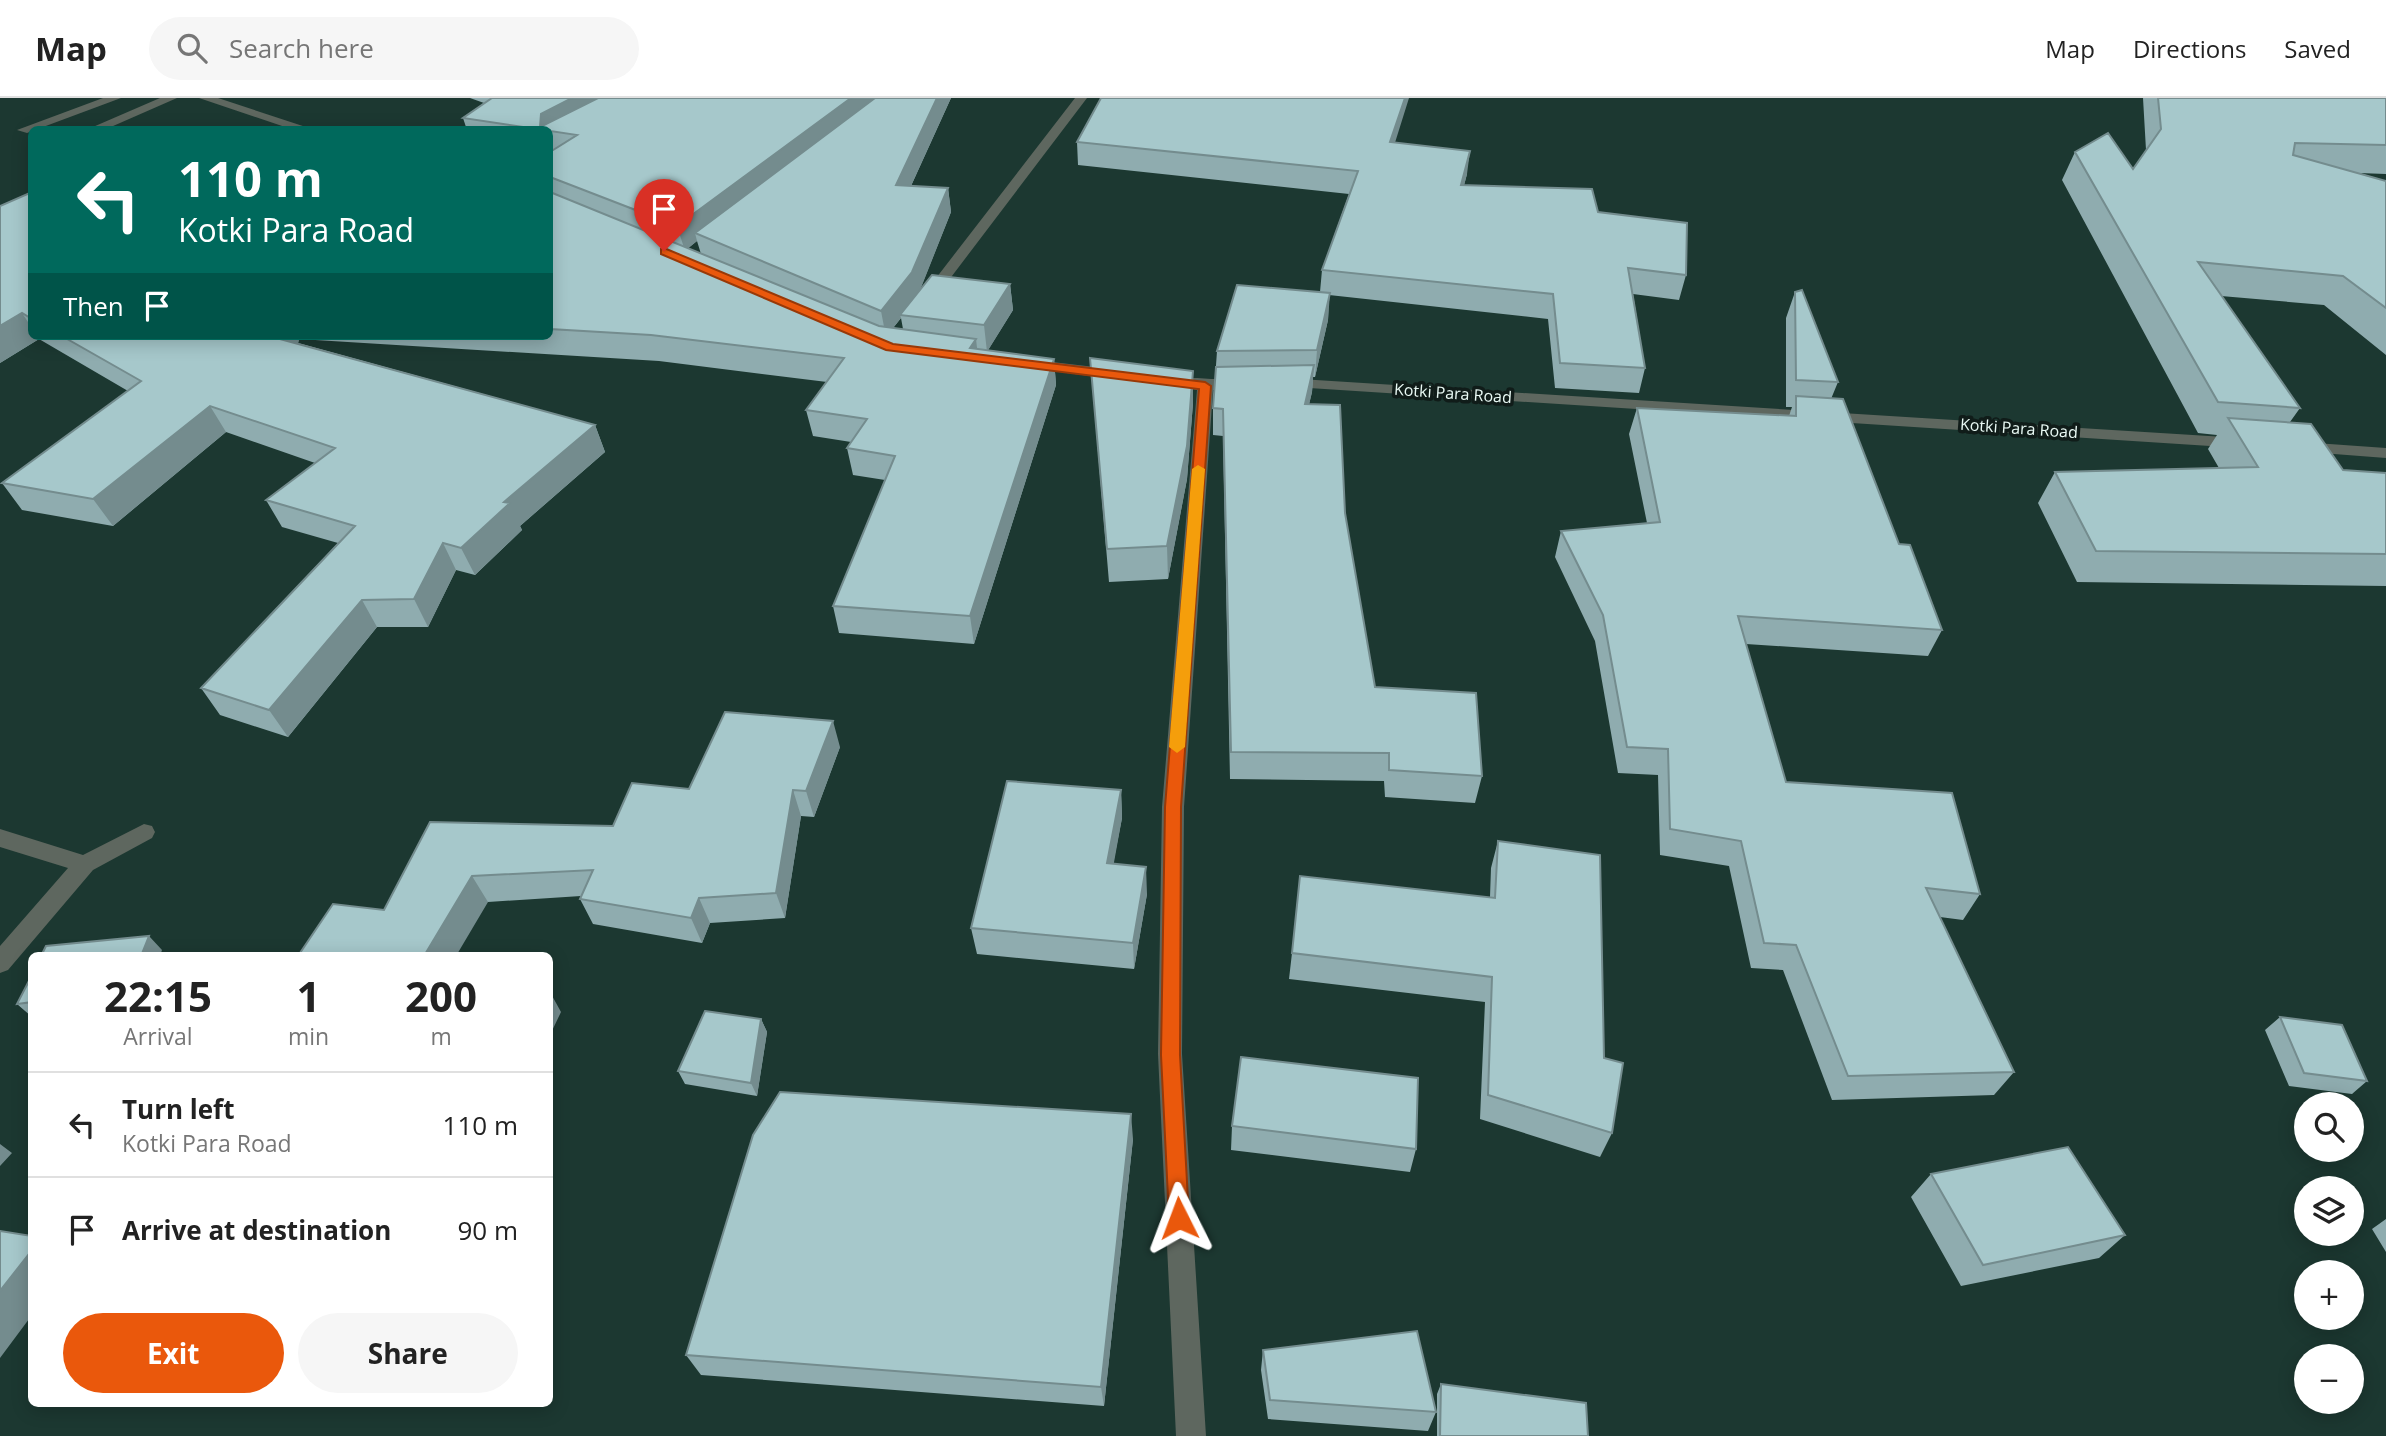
<!DOCTYPE html>
<html lang="en">
<head>
<meta charset="utf-8">
<style>
	:root { --surface:#fff; --page:#f6f6f6; --text:#222; --muted:#767676; --line:#e0e0e0; --accent:#ea580c }
	body { margin:0; font-family:"Open Sans",sans-serif; background:var(--page); color:var(--text); height:100vh; display:flex; flex-direction:column; font-size:26px; white-space:nowrap }
	* { box-sizing:border-box; margin:0 }
	p { font-size:23px; color:var(--muted) }
	.icon { flex:none; width:38px; height:38px; fill:none; stroke:currentColor; stroke-width:2; stroke-linecap:round; stroke-linejoin:round }
	.map { position:relative; flex:1; overflow:hidden }
	.sheet { position:absolute; left:28px; top:854px; width:525px; height:455px; display:flex; flex-direction:column; background:var(--surface); border-radius:10px; box-shadow:0 4px 18px #0003 }
	.sheet>* { flex:none }
	.banner { position:absolute; left:28px; top:28px; width:525px; height:214px; border-radius:10px; box-shadow:0 4px 18px #0003; background:#00695c; color:#fff; overflow:hidden }
	.tools { position:absolute; left:2294px; top:994px; display:grid; gap:14px }
	.tools a { display:grid; place-items:center; width:70px; height:70px; border-radius:50%; background:var(--surface); box-shadow:0 4px 18px #0003; font-size:35px }
	.pin { position:absolute; display:grid; place-items:center; width:60px; height:60px; color:#fff; margin:-72px -30px; border-radius:50% 50% 50% 0; rotate:-45deg; box-shadow:0 0 7px #0007 }
	.pin .icon { rotate:45deg }
	.me { position:absolute; width:77px; margin:-38px; rotate:357deg; stroke-linejoin:round; filter:drop-shadow(0 0 5px #0008) }
	.turn { display:flex; align-items:center; gap:24px; height:147px; padding:0 35px; font-size:32px }
	.turn .icon { width:91px; height:91px; stroke-width:2.5 }
	.turn b { display:block; font-size:49px; line-height:60px }
	.then { display:flex; align-items:center; height:66px; padding:0 35px; background:#0003; gap:14px; font-size:26px }
	.eta { display:flex; justify-content:space-evenly; align-items:center; height:119px; text-align:center }
	.eta b { font-size:42px; font-weight:700; line-height:49px }
	.cta { display:flex; gap:14px; margin-top:auto; padding:14px 35px }
	.cta a { flex:1; height:80px; border-radius:42px; background:var(--accent); color:#fff; font-size:28px; font-weight:700; line-height:80px; text-align:center }
	.cta a+a { background:var(--page); color:var(--text) }
	ul { padding:0; list-style:none }
	li { display:flex; align-items:center; gap:21px; height:105px; padding:0 35px; border-top:2px solid var(--line) }
	li div { flex:1 }
	li b { display:block; font-size:26px }
	li em { font-style:normal }
	header { display:flex; align-items:center; gap:42px; box-sizing:border-box; height:98px; padding:0 35px; background:var(--surface); border-bottom:2px solid var(--line) }
	header strong { font-size:33px }
	nav { display:flex; gap:38px; margin-inline-start:auto; font-size:24px }
	.search { width:490px; height:63px; background:var(--page); display:flex; align-items:center; gap:18px; box-sizing:border-box; padding:0 24px; border-radius:38px; color:var(--muted); font-size:26px }
	.map>svg:first-child { display:block }
	.lines { fill:none; stroke-linecap:round; stroke-linejoin:round }
	.minor { fill:#5e675f; fill-rule:evenodd }
	.wall { fill:#8facaf; fill-rule:evenodd }
	.shaded-wall { fill:#748c8e }
	.building { fill:#a6c8cb; stroke:#748c8e; stroke-width:2 }
	.route { fill:#ea580c; stroke:#983908; stroke-width:2 }
	.slow { fill:#f59e0b }
	.labels { text-anchor:middle; stroke-width:7; stroke-linejoin:round; paint-order:stroke }
	.far-street-label { font-size:16px; fill:#e9f9f4; stroke:#101c19 }
</style>
</head>
<body>
<header>
<strong>Map</strong>
<div class="search"><svg class="icon" aria-label="search" viewBox="0 0 24 24"><circle cx="10" cy="10" r="6"/><path d="M15 15l6 6"/></svg>Search here</div>
<nav><a>Map</a><a>Directions</a><a>Saved</a></nav>
</header>
<div class="map">
<svg width="2386" height="1338" viewBox="0 0 2386 1338">
	<rect width="100%" height="100%" fill="#1c3831"/>
	<g class="lines">
		<!-- minor -->
		<path class="minor" d="M 103,0 L 121,0 L 27,35 L 17,32 Z
			M 160,0 L 177,0 L 104,32 L 86,32 Z
			M 199,0 L 218,0 L 315,32 L 294,32 Z
			M 1075,0 L 1087,0 L 933,203 L 923,203 L 923,197 Z
			M 1027,261 L 1120,272 L 1128,277 L 1120,282 L 1021,269 L 1019,266 Z
			M 1166,278 C 1180,280 1245,281 1250,286 L 1242,291 L 1213,292 L 1184,709 L 1182,956 L 1206,1338 L 1176,1338 L 1158,956 L 1162,709 L 1197,292 L 1160,286 L 1158,283 Z
			M 1284,280 L 2241,340 L 2249,345 L 2241,350 L 1278,288 L 1278,282 Z
			M 2301,344 L 2386,350 L 2386,360 L 2295,353 L 2295,345 Z
			M 144,726 L 152,728 L 155,734 L 152,740 L 93,772 L 8,872 L 0,875 L 0,848 L 68,770 L 0,749 L 0,731 L 83,757 Z"/>
	</g>
	<!-- wall -->
	<path class="wall" d="M 470,0 L 951,0 L 911,88 L 948,90 L 951,114 L 919,194 L 1010,186 L 1013,212 L 988,252 L 1054,261 L 1056,287 L 974,546 L 839,535 L 833,508 L 885,382 L 853,377 L 847,350 L 851,344 L 813,338 L 806,312 L 827,284 L 659,263 L 299,241 L 298,245 L 595,327 L 605,354 L 520,428 L 522,432 L 475,477 L 456,472 L 428,529 L 377,529 L 288,639 L 220,617 L 201,590 L 338,445 L 282,429 L 266,402 L 315,365 L 226,334 L 113,428 L 22,412 L 2,385 L 128,293 L 39,241 L 0,265 L 32,94 L 32,238 L 550,238 L 550,32 L 467,32 L 463,20 L 484,5 ZM 697,143 L 701,156 L 688,150 ZM 901,220 L 903,231 L 893,230 Z
		M 2143,0 L 2386,0 L 2386,76 L 2359,75 L 2386,83 L 2386,257 L 2324,207 L 2221,198 L 2300,310 L 2290,324 L 2343,372 L 2386,375 L 2386,488 L 2077,484 L 2038,405 L 2055,374 L 2219,370 L 2208,351 L 2217,337 L 2198,335 L 2062,82 L 2075,54 L 2133,71 L 2146,52 Z
		M 1077,44 L 1395,44 L 1467,76 L 1464,87 L 1598,114 L 1686,177 L 1679,202 L 1633,196 L 1645,270 L 1639,295 L 1555,290 L 1548,221 L 1329,197 L 1328,222 L 1315,279 L 1313,279 L 1312,294 L 1309,306 L 1345,415 L 1375,589 L 1482,678 L 1475,705 L 1385,699 L 1384,683 L 1230,681 L 1223,338 L 1213,337 L 1213,310 L 1217,253 L 1320,194 L 1322,172 L 1349,96 L 1078,67 Z
		M 1795,194 L 1838,284 L 1831,301 L 1899,446 L 1942,532 L 1928,558 L 1746,546 L 1786,684 L 1980,796 L 1963,822 L 1940,819 L 2014,974 L 1994,997 L 1832,1002 L 1783,872 L 1751,870 L 1729,768 L 1660,757 L 1658,677 L 1618,675 L 1595,543 L 1555,459 L 1561,433 L 1647,425 L 1629,336 L 1637,310 L 1789,318 L 1792,309 L 1786,309 L 1786,220 Z
		M 1090,260 L 1193,305 L 1187,381 L 1168,481 L 1109,484 Z
		M 840,649 L 814,719 L 801,718 L 785,820 L 710,825 L 702,845 L 593,826 L 580,801 L 581,798 L 488,804 L 384,812 L 430,724 L 613,728 L 689,691 Z
		M 1121,692 L 1122,720 L 1113,766 L 1147,796 L 1134,871 L 977,856 L 971,830 Z
		M 1498,743 L 1604,960 L 1612,1035 L 1600,1059 L 1480,1021 L 1485,904 L 1289,881 L 1292,855 L 1490,799 L 1491,770 Z
		M 32,877 L 32,919 L 17,906 Z
		M 2280,919 L 2367,983 L 2352,996 L 2289,988 L 2265,932 Z
		M 761,921 L 767,934 L 757,998 L 685,986 L 678,973 Z
		M 1232,1028 L 1416,1051 L 1410,1074 L 1231,1052 Z
		M 1133,1041 L 1104,1308 L 701,1277 L 686,1257 Z
		M 1931,1076 L 2125,1137 L 2099,1160 L 1961,1188 L 1911,1099 Z
		M 2386,1121 L 2386,1154 L 2372,1131 Z
		M 1263,1252 L 1436,1314 L 1428,1333 L 1268,1321 L 1261,1272 Z
		M 1441,1286 L 1588,1338 L 1437,1338 L 1437,1296 Z"/>
	<!-- shaded-wall -->
	<path class="shaded-wall" d="M 572,0 L 625,0 L 540,29 L 541,16 Z
		M 851,0 L 887,0 L 695,135 L 697,143 L 685,153 L 677,128 Z
		M 937,0 L 951,0 L 900,112 L 896,87 Z
		M 1405,0 L 1409,0 L 1388,67 L 1390,44 Z
		M 1470,53 L 1467,76 L 1458,111 L 1461,87 Z
		M 948,90 L 951,114 L 917,200 L 900,217 L 901,220 L 886,239 L 881,213 Z
		M 1010,186 L 1013,212 L 987,254 L 984,227 Z
		M 1330,195 L 1328,222 L 1315,279 L 1317,252 Z
		M 22,215 L 32,230 L 32,238 L 37,238 L 39,241 L 0,265 L 0,228 Z
		M 281,238 L 297,238 L 299,241 L 294,267 L 280,241 Z
		M 976,241 L 979,267 L 970,250 Z
		M 1054,261 L 1056,287 L 974,546 L 970,518 Z
		M 1314,267 L 1312,294 L 1303,333 L 1305,306 Z
		M 1193,273 L 1193,305 L 1187,381 L 1168,481 L 1167,448 Z
		M 210,308 L 226,334 L 113,428 L 93,401 Z
		M 595,327 L 605,354 L 520,428 L 522,432 L 475,477 L 461,450 L 504,404 Z
		M 443,445 L 456,472 L 428,529 L 414,501 Z
		M 362,502 L 377,529 L 288,639 L 269,612 Z
		M 833,623 L 840,649 L 814,719 L 806,693 Z
		M 793,692 L 801,718 L 785,820 L 776,795 Z
		M 1121,692 L 1122,720 L 1109,792 L 1107,765 Z
		M 1146,769 L 1147,796 L 1134,871 L 1133,845 Z
		M 472,778 L 488,804 L 456,858 L 424,858 Z
		M 699,800 L 710,825 L 702,845 L 691,820 Z
		M 149,838 L 162,852 L 160,858 L 141,858 Z
		M 550,894 L 561,914 L 550,937 Z
		M 761,921 L 767,934 L 757,998 L 751,985 Z
		M 1131,1016 L 1133,1041 L 1104,1308 L 1101,1289 Z
		M 0,1046 L 12,1055 L 0,1068 Z
		M 32,1152 L 32,1217 L 0,1260 L 0,1193 Z"/>
	<!-- building -->
	<path class="building" d="M 492,0 L 572,0 L 541,16 L 540,29 L 598,0 L 851,0 L 677,128 L 550,79 L 550,54 L 577,37 L 550,33 L 550,32 L 543,32 L 463,20 Z
		M 875,0 L 937,0 L 896,87 L 948,90 L 912,174 L 881,213 L 695,135 Z
		M 1101,0 L 1405,0 L 1390,44 L 1470,53 L 1461,87 L 1592,91 L 1598,114 L 1687,125 L 1686,177 L 1628,170 L 1645,270 L 1560,265 L 1553,196 L 1322,172 L 1358,73 L 1077,44 Z
		M 2158,0 L 2386,0 L 2386,47 L 2295,45 L 2293,57 L 2386,83 L 2386,210 L 2343,178 L 2198,164 L 2300,310 L 2218,304 L 2075,54 L 2108,35 L 2133,71 L 2161,31 Z
		M 32,94 L 32,221 L 22,215 L 0,228 L 0,108 Z
		M 550,94 L 879,228 L 976,241 L 970,250 L 1054,261 L 970,518 L 833,508 L 895,358 L 847,350 L 867,321 L 806,312 L 844,260 L 651,237 L 550,231 Z
		M 932,177 L 1010,186 L 984,227 L 900,217 Z
		M 1237,187 L 1330,195 L 1317,252 L 1217,253 Z
		M 1802,192 L 1838,284 L 1796,282 L 1795,194 Z
		M 62,238 L 281,238 L 280,241 L 595,327 L 504,404 L 510,405 L 461,450 L 443,445 L 414,501 L 362,502 L 269,612 L 201,590 L 355,428 L 266,402 L 335,350 L 210,308 L 93,401 L 2,385 L 141,283 Z
		M 1090,260 L 1193,273 L 1187,348 L 1167,448 L 1107,451 Z
		M 1314,267 L 1305,306 L 1340,307 L 1345,415 L 1375,589 L 1476,595 L 1482,678 L 1389,672 L 1389,655 L 1231,654 L 1223,311 L 1213,310 L 1216,269 Z
		M 1796,298 L 1843,301 L 1899,446 L 1910,447 L 1942,532 L 1738,518 L 1786,684 L 1952,695 L 1980,796 L 1926,790 L 2014,974 L 1848,978 L 1796,847 L 1764,845 L 1741,743 L 1670,731 L 1668,651 L 1627,649 L 1603,517 L 1561,433 L 1660,424 L 1637,310 L 1796,318 Z
		M 2228,320 L 2311,326 L 2343,372 L 2386,375 L 2386,456 L 2096,453 L 2055,374 L 2258,369 Z
		M 725,614 L 833,623 L 806,693 L 793,692 L 776,795 L 699,800 L 691,820 L 580,801 L 593,772 L 472,778 L 424,858 L 298,858 L 333,806 L 384,812 L 430,724 L 613,728 L 632,685 L 689,691 Z
		M 1007,683 L 1121,692 L 1107,765 L 1146,769 L 1133,845 L 971,830 Z
		M 1498,743 L 1600,757 L 1604,960 L 1623,965 L 1612,1035 L 1488,997 L 1492,879 L 1292,855 L 1300,778 L 1495,800 Z
		M 149,838 L 141,858 L 41,858 L 46,848 Z
		M 32,877 L 32,904 L 17,906 Z
		M 705,913 L 761,921 L 751,985 L 678,973 Z
		M 2280,919 L 2342,927 L 2367,983 L 2304,975 Z
		M 1241,959 L 1418,980 L 1416,1051 L 1232,1028 Z
		M 780,994 L 1131,1016 L 1101,1289 L 686,1257 L 753,1037 Z
		M 2068,1049 L 2125,1137 L 1983,1167 L 1931,1076 Z
		M 0,1133 L 32,1138 L 32,1152 L 0,1193 Z
		M 1417,1233 L 1436,1314 L 1270,1302 L 1263,1252 Z
		M 1441,1286 L 1586,1305 L 1588,1338 L 1440,1338 Z"/>
	<!-- route -->
	<path class="route" d="M 664,150 L 893,246 L 1205,284 L 1211,288 L 1181,709 L 1180,957 L 1189,1120 L 1186,1127 L 1179,1130 L 1172,1127 L 1169,1120 L 1161,957 L 1165,709 L 1199,291 L 886,252 L 661,156 L 661,151 Z"/>
	<!-- slow -->
	<path class="slow" d="M 1198,367 L 1205,371 L 1185,649 L 1177,655 L 1169,649 L 1192,371 Z"/>
	<g class="labels">
		<!-- far-street labels -->
		<g class="far-street-label">
			<text transform="translate(1453 295) rotate(4)" y="6">Kotki Para Road</text>
			<text transform="translate(2019 330) rotate(4)" y="6">Kotki Para Road</text>
		</g>
	</g>
</svg>
<div class="tools">
<a><svg class="icon" aria-label="search" viewBox="0 0 24 24"><circle cx="10" cy="10" r="6"/><path d="M15 15l6 6"/></svg></a>
<a><svg class="icon" aria-label="layers" viewBox="0 0 24 24"><path d="M12 4l9 5-9 5-9-5zM3 14l9 5 9-5"/></svg></a>
<a>+</a>
<a>−</a>
</div>
<div class="pin" style="left:664px;top:153px;background:#d93025"><svg class="icon" aria-label="arrive" viewBox="0 0 24 24"><path d="M6 21V4h12l-3 4 3 4H6"/></svg></div>
<svg class="me" style="left:1179px;top:1120px" viewBox="-20 -20 40 40"><path d="M0-17L14 15 0 8-14 15z" fill="#ea580c" stroke="#fff" stroke-width="4"/></svg>
<div class="banner">
<div class="turn"><svg class="icon" aria-label="left" viewBox="0 0 24 24"><path d="M17 20v-9H6M10 6l-5 5 5 5"/></svg><div><b>110 m</b>Kotki Para Road</div></div>
<div class="then">Then<svg class="icon" aria-label="arrive" viewBox="0 0 24 24"><path d="M6 21V4h12l-3 4 3 4H6"/></svg></div>
</div>
<section class="sheet">
<div class="eta">
<div><b>22:15</b><p>Arrival</p></div>
<div><b>1</b><p>min</p></div>
<div><b>200</b><p>m</p></div>
</div>
<ul>
<li><svg class="icon" aria-label="left" viewBox="0 0 24 24"><path d="M17 20v-9H6M10 6l-5 5 5 5"/></svg><div><b>Turn left</b><p>Kotki Para Road</p></div><em>110 m</em></li>
<li><svg class="icon" aria-label="arrive" viewBox="0 0 24 24"><path d="M6 21V4h12l-3 4 3 4H6"/></svg><div><b>Arrive at destination</b></div><em>90 m</em></li>
</ul>
<div class="cta"><a>Exit</a><a>Share</a></div>
</section>
</div>
</body>
</html>
